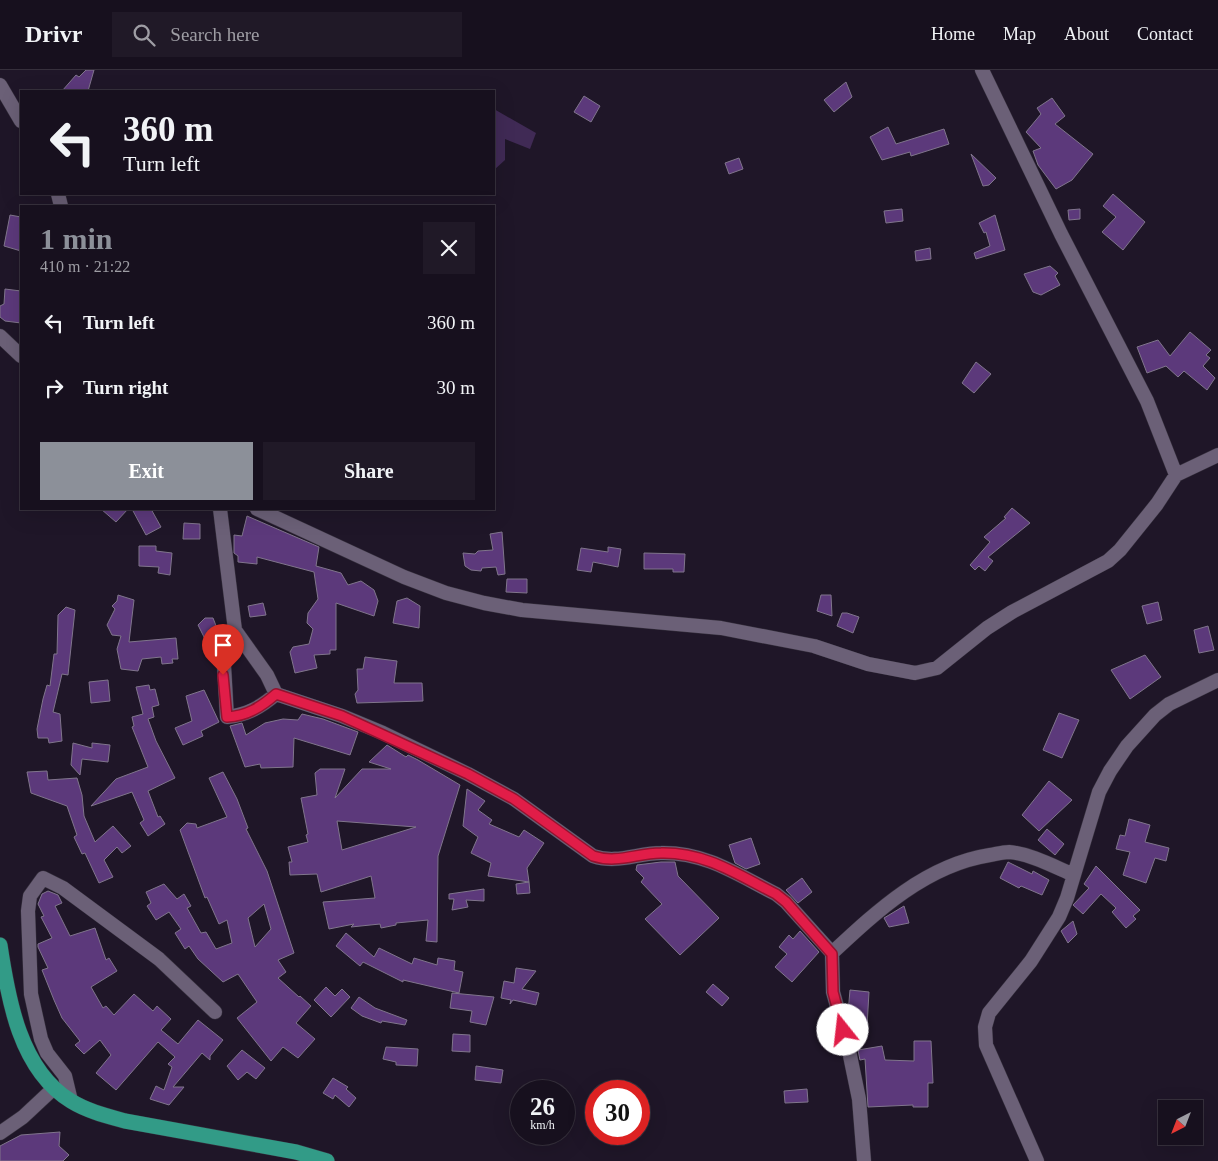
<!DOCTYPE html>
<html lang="en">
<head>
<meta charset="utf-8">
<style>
	:root { --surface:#17101e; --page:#201927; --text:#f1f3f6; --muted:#9e9da4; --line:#36303c; --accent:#8c9099 }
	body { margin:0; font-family:Georgia,serif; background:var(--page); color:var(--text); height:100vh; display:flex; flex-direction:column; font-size:19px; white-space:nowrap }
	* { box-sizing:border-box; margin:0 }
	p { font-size:16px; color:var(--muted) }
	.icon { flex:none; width:28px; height:28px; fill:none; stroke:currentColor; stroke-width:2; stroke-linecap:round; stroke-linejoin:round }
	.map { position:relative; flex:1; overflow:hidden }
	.drawer { position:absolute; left:20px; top:135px; width:475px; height:305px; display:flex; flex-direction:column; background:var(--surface); border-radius:0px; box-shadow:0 5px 20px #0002,0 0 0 1px var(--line) }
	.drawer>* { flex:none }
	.top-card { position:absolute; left:20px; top:20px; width:475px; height:105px; border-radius:0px; box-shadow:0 5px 20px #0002,0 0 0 1px var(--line); background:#17101e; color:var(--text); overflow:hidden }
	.needle { width:32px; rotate:222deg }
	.controls { position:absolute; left:1158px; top:1030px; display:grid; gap:10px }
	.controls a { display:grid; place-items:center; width:45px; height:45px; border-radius:0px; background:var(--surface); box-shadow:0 5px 20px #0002,0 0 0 1px var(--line); font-size:25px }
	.speed { position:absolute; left:510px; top:1010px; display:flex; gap:10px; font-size:25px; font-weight:700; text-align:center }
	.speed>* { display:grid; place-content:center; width:65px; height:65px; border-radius:50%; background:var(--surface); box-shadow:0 5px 20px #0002,0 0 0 1px var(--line); line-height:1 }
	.speed small { font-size:12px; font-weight:400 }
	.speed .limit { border:8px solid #d22; background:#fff; color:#111 }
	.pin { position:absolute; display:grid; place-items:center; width:42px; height:42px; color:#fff; margin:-51px -21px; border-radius:50% 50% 50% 0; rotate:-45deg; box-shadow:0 0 5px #0007 }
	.pin .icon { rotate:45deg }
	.me { position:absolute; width:55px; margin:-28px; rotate:344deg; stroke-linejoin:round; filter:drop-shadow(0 0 4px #0008) }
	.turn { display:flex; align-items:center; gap:18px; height:105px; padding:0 20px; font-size:22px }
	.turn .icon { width:65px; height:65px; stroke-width:2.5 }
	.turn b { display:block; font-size:35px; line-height:42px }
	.round { display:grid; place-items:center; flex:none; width:52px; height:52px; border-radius:0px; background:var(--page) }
	.head { display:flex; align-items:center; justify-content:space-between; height:85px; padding:0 20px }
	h1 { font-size:30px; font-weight:700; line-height:38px; color:var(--accent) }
	.button { display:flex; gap:10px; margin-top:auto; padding:10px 20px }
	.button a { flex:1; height:58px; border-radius:0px; background:var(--accent); color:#fff; font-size:20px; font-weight:700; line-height:58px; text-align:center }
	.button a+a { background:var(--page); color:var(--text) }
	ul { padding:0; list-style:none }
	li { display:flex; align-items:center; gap:15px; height:65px; padding:0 20px }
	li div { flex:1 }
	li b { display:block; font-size:19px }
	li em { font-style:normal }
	header { display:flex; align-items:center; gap:30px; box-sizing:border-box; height:70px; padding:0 25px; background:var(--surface); border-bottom:1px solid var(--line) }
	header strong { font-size:24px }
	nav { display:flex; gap:28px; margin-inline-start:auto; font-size:18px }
	.search { width:350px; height:45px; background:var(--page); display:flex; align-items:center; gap:12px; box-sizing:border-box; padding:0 18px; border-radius:0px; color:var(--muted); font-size:19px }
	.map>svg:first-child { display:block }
	.green { fill:#402a55 }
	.building { fill:#5c397b; stroke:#80758c; fill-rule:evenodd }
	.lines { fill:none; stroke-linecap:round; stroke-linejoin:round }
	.minor-casing { stroke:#36303d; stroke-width:15 }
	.trunk-casing { stroke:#36303d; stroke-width:16 }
	.minor { stroke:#6b6077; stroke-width:14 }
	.trunk { stroke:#329b87; stroke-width:15 }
	.route-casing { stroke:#92132f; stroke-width:12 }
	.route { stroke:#e11d48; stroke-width:9 }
</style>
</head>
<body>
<header>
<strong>Drivr</strong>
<div class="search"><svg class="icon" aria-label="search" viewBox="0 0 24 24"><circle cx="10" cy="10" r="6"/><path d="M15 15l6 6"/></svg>Search here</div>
<nav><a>Home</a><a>Map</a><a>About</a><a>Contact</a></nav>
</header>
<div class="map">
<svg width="1218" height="1091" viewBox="0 0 1218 1091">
	<rect width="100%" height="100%" fill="#1f1628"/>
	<!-- green -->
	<path class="green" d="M 494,39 L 536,63 L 530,79 L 505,69 L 505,90 L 494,100 Z"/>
	<!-- building -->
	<path class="building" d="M 86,0 L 94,0 L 88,21 L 62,21 L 76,5 L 79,7 Z
		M 846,12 L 852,27 L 834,42 L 824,30 Z
		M 584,26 L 600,36 L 591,52 L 574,42 Z
		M 1052,28 L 1065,46 L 1055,54 L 1093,84 L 1072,110 L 1056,119 L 1038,95 L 1033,81 L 1041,78 L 1026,62 L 1041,44 L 1037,38 Z
		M 888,57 L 896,74 L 944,59 L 949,74 L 911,86 L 910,82 L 882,90 L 870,67 Z
		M 971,84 L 996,108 L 989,115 L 983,116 Z
		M 739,88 L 743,99 L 729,104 L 725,93 Z
		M 1113,124 L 1145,152 L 1123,180 L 1102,162 L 1116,147 L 1103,136 Z
		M 902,139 L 903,151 L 886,153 L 884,141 Z
		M 1080,139 L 1080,149 L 1069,150 L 1068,140 Z
		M 10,145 L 21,147 L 21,181 L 4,176 Z
		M 995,145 L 1005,180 L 976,189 L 974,183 L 990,176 L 986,162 L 984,163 L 979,153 Z
		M 930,178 L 931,189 L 916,191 L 915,181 Z
		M 1050,196 L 1058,203 L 1055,206 L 1060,215 L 1041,225 L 1033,222 L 1024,204 Z
		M 5,219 L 21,221 L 21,253 L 5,251 L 0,247 L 0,236 L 4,234 Z
		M 1190,262 L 1211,280 L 1206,285 L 1210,288 L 1203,296 L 1215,308 L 1207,320 L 1184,301 L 1178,307 L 1166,296 L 1147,303 L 1137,277 L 1158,270 L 1170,286 Z
		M 976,292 L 991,304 L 974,323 L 962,313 Z
		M 1012,438 L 1030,453 L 988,487 L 993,491 L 985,501 L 979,496 L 975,500 L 970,495 L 990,472 L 984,467 L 1006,448 L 1004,447 Z
		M 101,439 L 128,439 L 116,452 Z
		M 132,439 L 151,439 L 161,457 L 146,465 Z
		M 247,446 L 319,477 L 316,496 L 341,503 L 348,515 L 361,511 L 374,520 L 378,531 L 374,546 L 336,533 L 336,580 L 330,580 L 330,584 L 314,585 L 317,598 L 295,603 L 290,582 L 293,577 L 309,574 L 313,559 L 307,553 L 308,543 L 318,529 L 314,502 L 257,487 L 257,494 L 238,492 L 238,486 L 234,483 L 234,465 L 242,466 Z
		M 184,453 L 200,454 L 200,469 L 183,469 Z
		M 502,462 L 505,504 L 498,505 L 496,497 L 482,498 L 481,501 L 471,500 L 465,496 L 463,483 L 475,484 L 478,481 L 493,480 L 490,464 Z
		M 139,476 L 156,476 L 156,481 L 172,483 L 170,505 L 158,503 L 159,497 L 139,496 Z
		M 608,477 L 621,479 L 618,497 L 593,492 L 591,502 L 577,500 L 581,478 L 608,482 Z
		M 644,483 L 685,484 L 684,502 L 673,502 L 673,499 L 644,499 Z
		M 507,509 L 527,509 L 527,523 L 506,522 Z
		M 118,525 L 134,530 L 129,572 L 176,568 L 178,589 L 172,589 L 173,593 L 162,594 L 161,587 L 142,589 L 138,601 L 121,599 L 117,579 L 121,566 L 112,565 L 107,555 L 115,539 L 112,536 L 117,531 Z
		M 821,525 L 831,525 L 832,546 L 817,541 Z
		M 407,528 L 420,536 L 419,558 L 393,553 L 397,531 Z
		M 1158,532 L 1162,550 L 1147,554 L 1142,536 Z
		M 263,533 L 266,545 L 250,547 L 248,536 Z
		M 66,537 L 75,540 L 68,605 L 62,604 L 53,642 L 60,644 L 62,671 L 49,673 L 48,668 L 38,668 L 37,659 L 43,629 L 47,615 L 50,616 L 54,584 L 57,584 L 58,545 Z
		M 842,543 L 847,543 L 859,547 L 853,563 L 837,556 Z
		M 205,548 L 213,548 L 222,571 L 219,581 L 210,567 L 205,569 L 198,555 Z
		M 1208,556 L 1214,580 L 1199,583 L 1194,560 Z
		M 1145,585 L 1161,607 L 1130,629 L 1111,600 Z
		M 365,587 L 397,591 L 394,613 L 422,613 L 423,631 L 357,633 L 355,624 L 358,620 L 357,599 L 363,599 Z
		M 108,610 L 110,631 L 91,633 L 89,612 Z
		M 149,615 L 150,620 L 155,619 L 159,635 L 152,637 L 154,647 L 148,649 L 156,671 L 175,708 L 148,721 L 158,747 L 160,746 L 165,754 L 148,766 L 140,753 L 144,750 L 132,722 L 91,736 L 116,709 L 148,697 L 132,657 L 134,656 L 132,647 L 143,644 L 136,617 Z
		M 204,620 L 219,652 L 201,661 L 203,666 L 183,675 L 175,658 L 192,651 L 186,626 Z
		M 1059,643 L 1079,650 L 1062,688 L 1043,680 Z
		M 302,644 L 323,649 L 358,662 L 350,685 L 294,668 L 293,697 L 261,698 L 260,694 L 245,697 L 230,656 L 242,653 L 246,665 L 265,653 L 283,649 L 298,650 Z
		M 73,673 L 92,678 L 92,673 L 110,675 L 108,692 L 82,689 L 80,705 L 71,695 Z
		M 387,675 L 406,687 L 408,685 L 418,690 L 460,715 L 438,786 L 437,872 L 426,871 L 428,850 L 396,853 L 396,855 L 381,858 L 380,854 L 351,857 L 354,854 L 329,859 L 323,832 L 375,828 L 371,806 L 321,822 L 317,804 L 290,805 L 289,792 L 292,792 L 288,777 L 308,772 L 306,765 L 308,764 L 301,728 L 317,725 L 315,703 L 320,699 L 345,699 L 335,728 L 362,699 L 391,699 L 369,692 ZM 337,751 L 416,757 L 342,780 Z
		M 47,701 L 48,710 L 77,708 L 82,725 L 84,746 L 95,772 L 113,756 L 131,776 L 122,783 L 117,777 L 104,790 L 113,807 L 99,813 L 85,783 L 82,784 L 74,767 L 77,765 L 67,736 L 31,723 L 27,702 Z
		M 223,702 L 237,729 L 248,758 L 246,759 L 267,801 L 294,883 L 278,890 L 286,902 L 278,908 L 299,927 L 300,926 L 311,936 L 296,953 L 315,969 L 298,988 L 283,977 L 271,991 L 237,948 L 257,932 L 238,904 L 223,912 L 198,889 L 189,876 L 185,879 L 175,863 L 181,859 L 169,842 L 156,850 L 147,836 L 151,833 L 146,822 L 164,814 L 177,829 L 184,824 L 191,836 L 187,838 L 201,863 L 206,862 L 216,879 L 232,873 L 227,850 L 219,854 L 207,827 L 205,828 L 180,760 L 187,753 L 196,754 L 197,758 L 227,747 L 209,708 ZM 264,834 L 271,859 L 255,877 L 248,848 Z
		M 1049,711 L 1072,730 L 1039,761 L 1022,745 Z
		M 467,719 L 485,731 L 478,740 L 492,750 L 489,754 L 519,767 L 524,760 L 544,773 L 527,798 L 529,812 L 488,806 L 491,793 L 471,783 L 478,767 L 463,756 Z
		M 1129,749 L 1150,755 L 1145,772 L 1169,778 L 1166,791 L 1155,788 L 1146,813 L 1123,805 L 1130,782 L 1116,779 L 1120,765 L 1125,766 Z
		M 1047,759 L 1064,774 L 1055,785 L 1038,770 Z
		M 751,768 L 760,794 L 746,799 L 735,793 L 729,775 Z
		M 661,792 L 675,792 L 678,806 L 719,848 L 680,885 L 645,849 L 662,834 L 641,812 L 644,808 L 636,800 L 637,795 Z
		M 1008,792 L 1032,804 L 1033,801 L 1049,810 L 1042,825 L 1021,816 L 1019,818 L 1000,808 Z
		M 1096,796 L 1140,840 L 1133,846 L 1136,849 L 1126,858 L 1112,842 L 1116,838 L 1101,824 L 1083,844 L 1073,835 L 1089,818 L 1084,814 Z
		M 802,808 L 812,822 L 798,833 L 786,820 Z
		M 529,812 L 530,823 L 517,824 L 516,814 Z
		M 484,819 L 484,831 L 466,830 L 468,837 L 452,840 L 454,829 L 449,829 L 449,824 Z
		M 48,821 L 58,825 L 62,833 L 55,836 L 70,866 L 95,858 L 106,890 L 109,888 L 117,901 L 91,917 L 103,938 L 106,936 L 114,945 L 134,924 L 153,941 L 157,936 L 171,949 L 161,960 L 178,974 L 198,950 L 223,970 L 210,986 L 210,990 L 202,983 L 173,1017 L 184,1017 L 169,1035 L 150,1029 L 156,1016 L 164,1020 L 172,997 L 168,994 L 175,987 L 158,972 L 116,1020 L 96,1003 L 111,985 L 100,970 L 84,984 L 75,975 L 80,971 L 62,948 L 54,930 L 42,900 L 48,898 L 38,877 L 38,874 L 52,868 L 41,847 L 44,846 L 38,834 L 42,824 Z
		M 904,836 L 909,853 L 889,857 L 884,848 Z
		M 1073,851 L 1077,864 L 1068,873 L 1061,861 Z
		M 800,861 L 819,882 L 792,912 L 775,897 L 787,884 L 779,877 L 789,865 L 793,869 Z
		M 346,863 L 374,887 L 379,878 L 412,894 L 414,888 L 437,895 L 438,888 L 455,891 L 454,900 L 463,902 L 459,923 L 403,910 L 403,912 L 363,892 L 360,896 L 336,876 Z
		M 516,898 L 536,901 L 522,919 L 539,923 L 536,935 L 513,930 L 510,934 L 511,930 L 501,928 L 504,911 L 514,913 Z
		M 713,914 L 729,928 L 722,936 L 706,922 Z
		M 326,917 L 335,926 L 342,919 L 350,927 L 331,947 L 314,930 Z
		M 850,920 L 869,922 L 867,956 L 851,955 L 848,943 Z
		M 452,923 L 494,927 L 486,955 L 470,952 L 472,941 L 450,938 Z
		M 359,927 L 375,938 L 407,950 L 405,955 L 382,951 L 381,953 L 362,946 L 351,938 Z
		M 453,964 L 470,965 L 470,982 L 452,981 Z
		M 914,971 L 931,971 L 933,1013 L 928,1013 L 928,1037 L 913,1037 L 913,1035 L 868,1037 L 865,989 L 860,990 L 858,980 L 882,976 L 885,990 L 914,991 Z
		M 386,977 L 418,979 L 417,996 L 396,995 L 396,992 L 383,989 Z
		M 242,980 L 265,998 L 256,1009 L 247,1002 L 238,1010 L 227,996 Z
		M 476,996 L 503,1000 L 501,1013 L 475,1010 Z
		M 333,1008 L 348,1017 L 346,1019 L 356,1028 L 349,1037 L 335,1025 L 333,1029 L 323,1023 Z
		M 807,1019 L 808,1032 L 785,1033 L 784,1021 Z
		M 60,1062 L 59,1076 L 69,1085 L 63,1091 L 0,1091 L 0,1076 L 21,1065 Z"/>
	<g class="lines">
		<defs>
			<path id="minor" d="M 982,0 L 1061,164 L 1147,331 L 1176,405
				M 0,15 L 21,51
				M 58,124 L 61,136
				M 0,266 L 21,286
				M 220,439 L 235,560 L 224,595 L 227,647 C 247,645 261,637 276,624
				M 257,439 L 404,507 L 446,523 L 484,533 L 522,540 L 721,558 L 814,576 L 868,594 L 915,603 L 937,598 L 987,558 L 1012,542 L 1108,491 L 1120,480 L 1157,434 L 1176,405 L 1218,385
				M 235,560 L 267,605 L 276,624 L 342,646 L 383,663 L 468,704 L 514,729 L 593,786 C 617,794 637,783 661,783 C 706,782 738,805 776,824 L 786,832 L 832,883
				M 71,1031 L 65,1006 L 47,983 L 41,969 L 31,924 L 28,841 L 30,826 L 43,808 L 63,818 L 159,889 L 215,942
				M 0,1063 L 23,1047 L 54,1018
				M 864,1091 L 859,1029 L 848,976 L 833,922 L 832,883 C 877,841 926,795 990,785 C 996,784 1003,782 1009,782 C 1031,784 1053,796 1074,805
				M 1037,1091 L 986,975 L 985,957 L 989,943 L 1031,891 L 1059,847 L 1067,828 L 1099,722 L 1110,701 L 1127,676 L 1155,645 L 1169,634 L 1218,610"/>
			<path id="trunk" d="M 0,875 C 8,929 20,1000 71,1031 C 87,1041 107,1046 125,1051 L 296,1082 L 327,1091"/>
		</defs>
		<!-- minor casing -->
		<use href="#minor" class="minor-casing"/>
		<!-- trunk casing -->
		<use href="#trunk" class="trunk-casing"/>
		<!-- minor -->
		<use href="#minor" class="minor"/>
		<!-- trunk -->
		<use href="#trunk" class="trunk"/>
	</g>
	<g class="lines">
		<defs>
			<path id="route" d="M 223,605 L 227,647 C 247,646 261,637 276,624 L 342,646 L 468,704 L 514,729 L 593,786 C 617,794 637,783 661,783 C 706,782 738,805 776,824 L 786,832 L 832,884 L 833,922 L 843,960"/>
		</defs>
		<!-- route casing -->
		<use href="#route" class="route-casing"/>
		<!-- route -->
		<use href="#route" class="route"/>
	</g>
</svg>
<div class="controls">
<a><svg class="needle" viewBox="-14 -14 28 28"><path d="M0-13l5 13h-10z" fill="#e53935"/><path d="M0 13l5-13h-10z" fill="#9e9da4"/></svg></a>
</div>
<div class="speed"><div>26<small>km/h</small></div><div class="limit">30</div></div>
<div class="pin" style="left:223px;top:605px;background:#d93025"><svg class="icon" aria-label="arrive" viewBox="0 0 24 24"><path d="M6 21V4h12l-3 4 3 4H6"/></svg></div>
<svg class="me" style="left:843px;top:960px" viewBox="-20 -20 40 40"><circle r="19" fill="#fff"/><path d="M0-13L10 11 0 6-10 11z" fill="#e11d48"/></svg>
<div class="top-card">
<div class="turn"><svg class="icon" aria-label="left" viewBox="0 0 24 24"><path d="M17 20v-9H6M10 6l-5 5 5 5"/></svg><div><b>360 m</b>Turn left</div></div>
</div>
<section class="drawer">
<div class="head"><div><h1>1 min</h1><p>410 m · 21:22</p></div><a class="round"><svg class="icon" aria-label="close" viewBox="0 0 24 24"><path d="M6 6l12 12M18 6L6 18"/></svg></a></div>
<ul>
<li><svg class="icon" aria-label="left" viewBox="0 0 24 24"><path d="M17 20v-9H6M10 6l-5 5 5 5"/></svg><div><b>Turn left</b></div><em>360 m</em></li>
<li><svg class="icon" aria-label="right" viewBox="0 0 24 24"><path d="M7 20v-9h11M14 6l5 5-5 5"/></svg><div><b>Turn right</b></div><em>30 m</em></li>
</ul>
<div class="button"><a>Exit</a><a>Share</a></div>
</section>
</div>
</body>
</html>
